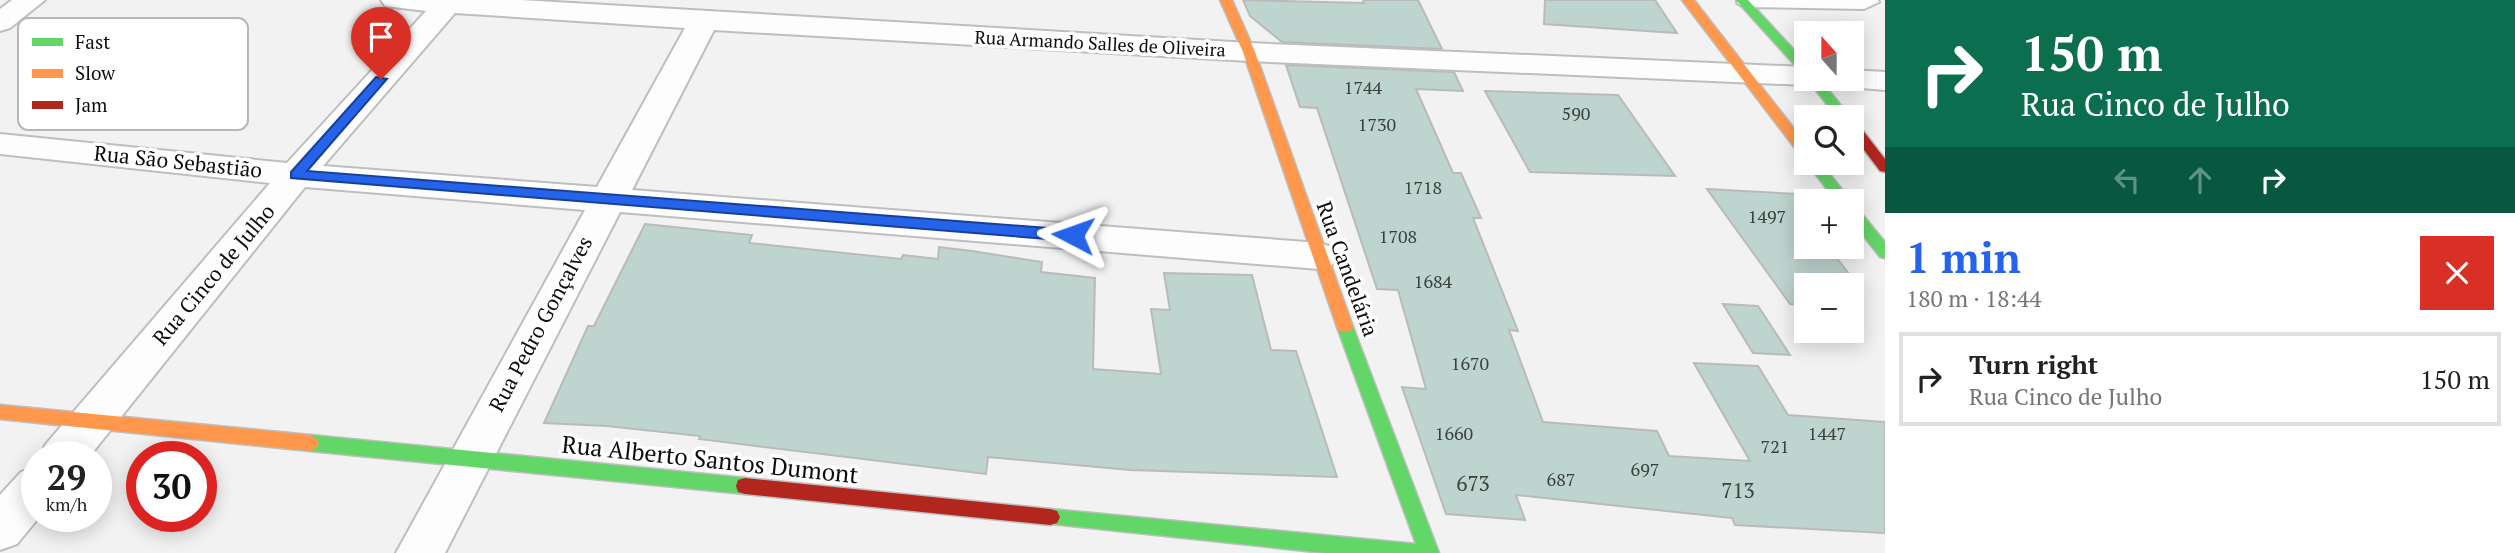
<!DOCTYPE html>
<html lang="en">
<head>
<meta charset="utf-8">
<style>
	:root { --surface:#fff; --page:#f6f6f6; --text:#222; --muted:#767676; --line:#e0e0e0; --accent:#2563eb }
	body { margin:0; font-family:"PT Serif",serif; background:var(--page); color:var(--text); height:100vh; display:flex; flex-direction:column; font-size:26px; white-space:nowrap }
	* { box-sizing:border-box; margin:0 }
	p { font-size:23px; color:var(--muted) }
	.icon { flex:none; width:38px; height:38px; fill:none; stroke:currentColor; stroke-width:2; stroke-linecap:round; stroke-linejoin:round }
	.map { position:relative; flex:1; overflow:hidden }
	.panel { display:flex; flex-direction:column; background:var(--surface); width:630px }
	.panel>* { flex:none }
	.top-card { background:#0b6e4f; color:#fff; overflow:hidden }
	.needle { width:46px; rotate:339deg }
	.buttons { position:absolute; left:1794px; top:21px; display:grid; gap:14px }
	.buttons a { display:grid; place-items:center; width:70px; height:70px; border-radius:0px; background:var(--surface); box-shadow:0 4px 18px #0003; font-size:35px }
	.speed { position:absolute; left:21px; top:441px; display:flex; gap:14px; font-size:35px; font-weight:700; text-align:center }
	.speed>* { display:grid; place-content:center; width:91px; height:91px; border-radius:50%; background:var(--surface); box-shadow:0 4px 18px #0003; line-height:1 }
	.speed small { font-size:18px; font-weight:400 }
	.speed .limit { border:10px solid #d22; background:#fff; color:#111 }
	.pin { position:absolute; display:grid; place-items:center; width:60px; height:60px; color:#fff; margin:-72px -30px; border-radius:50% 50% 50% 0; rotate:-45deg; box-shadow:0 0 7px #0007 }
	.pin .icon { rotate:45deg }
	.me { position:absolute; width:77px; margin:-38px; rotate:274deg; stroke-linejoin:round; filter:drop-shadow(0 0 5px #0008) }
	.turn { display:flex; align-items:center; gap:24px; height:147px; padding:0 21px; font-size:32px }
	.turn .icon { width:91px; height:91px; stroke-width:2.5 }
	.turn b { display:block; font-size:49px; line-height:60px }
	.lanes { display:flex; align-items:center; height:66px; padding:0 21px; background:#0003; justify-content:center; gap:35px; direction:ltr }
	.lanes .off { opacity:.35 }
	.round { display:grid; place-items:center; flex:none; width:74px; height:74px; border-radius:0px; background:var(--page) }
	.head { display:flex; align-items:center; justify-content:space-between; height:119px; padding:0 21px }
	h1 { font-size:42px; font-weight:700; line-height:52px; color:var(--accent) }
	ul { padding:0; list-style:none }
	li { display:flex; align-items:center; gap:21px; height:94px; margin:0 14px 10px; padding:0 7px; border:4px solid var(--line); border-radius:0px }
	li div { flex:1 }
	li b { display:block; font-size:26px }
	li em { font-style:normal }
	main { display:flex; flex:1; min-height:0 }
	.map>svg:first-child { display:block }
	.building { fill:#bed4cf; stroke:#b9bbba; stroke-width:2 }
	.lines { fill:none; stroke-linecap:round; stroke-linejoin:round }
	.lane-casing { stroke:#bdbebd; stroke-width:4 }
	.street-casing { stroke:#bdbebd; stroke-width:4 }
	.fast-casing { stroke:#bdbebd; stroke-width:3 }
	.slow-casing { stroke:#bdbebd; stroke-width:3 }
	.jam-casing { stroke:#bdbebd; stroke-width:3 }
	.lane { fill:#fdfdfd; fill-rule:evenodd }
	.street { fill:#fdfdfd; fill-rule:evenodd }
	.fast { fill:#63d668; fill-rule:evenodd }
	.slow { fill:#ff974d; fill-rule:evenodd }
	.jam { fill:#b3261e; fill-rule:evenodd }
	.route { fill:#2563eb; stroke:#184099; stroke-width:2 }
	.labels { text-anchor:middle; stroke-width:7; stroke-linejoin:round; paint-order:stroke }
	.far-street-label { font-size:18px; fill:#0d0e0e; stroke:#fff }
	.number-label { font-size:18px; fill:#39403e }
	.street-label { font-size:21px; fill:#0d0e0e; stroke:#fff }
	.near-number-label { font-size:21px; fill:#39403e }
	.near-street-label { font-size:24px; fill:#0d0e0e; stroke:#fff }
	.key { fill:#fff; stroke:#b6b7b7; stroke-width:2 }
	.key-label { font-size:19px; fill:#0d0e0e }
</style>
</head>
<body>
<main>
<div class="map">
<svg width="1885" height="553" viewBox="0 0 1885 553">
	<rect width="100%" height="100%" fill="#f1f2f1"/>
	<!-- building -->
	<path class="building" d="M 1243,0 L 1364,3 L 1363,0 L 1418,0 L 1442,49 L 1282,42 L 1250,16 Z
		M 1545,0 L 1655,0 L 1677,33 L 1544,24 Z
		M 1286,65 L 1454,72 L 1463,91 L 1416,89 L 1453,173 L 1461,173 L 1481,218 L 1473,218 L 1518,331 L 1509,330 L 1543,422 L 1657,431 L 1669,456 L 1750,461 L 1694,363 L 1758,366 L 1788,415 L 1885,422 L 1885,533 L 1735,525 L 1732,518 L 1516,495 L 1525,520 L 1446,514 L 1402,387 L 1426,389 L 1398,290 L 1377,289 L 1317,108 L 1300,107 Z
		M 1485,91 L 1618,95 L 1675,176 L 1530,172 Z
		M 1707,189 L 1797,194 L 1806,205 L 1806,247 L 1829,248 L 1862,291 L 1852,291 L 1852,285 L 1806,285 L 1806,305 L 1790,304 Z
		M 645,224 L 752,235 L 749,243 L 901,259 L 903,255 L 938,259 L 939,247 L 972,251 L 1042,262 L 1041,272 L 1095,278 L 1093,369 L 1161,374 L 1151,309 L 1170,310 L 1164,273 L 1252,275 L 1271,350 L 1296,351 L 1337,477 L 1130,470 L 988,457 L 986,474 L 699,439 L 700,436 L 607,426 L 544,423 L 588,326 L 594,326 Z
		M 1723,304 L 1758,306 L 1790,355 L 1753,353 Z"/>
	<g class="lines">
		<defs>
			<path id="lane" d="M 1739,0 L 1878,0 L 1879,2 L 1864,9 L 1744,7 L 1737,3 Z"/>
			<path id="street" d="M 12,0 L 45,0 L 10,28 L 0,31 L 0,9 Z
				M 381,0 L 521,0 L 1249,43 L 1806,67 L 1806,79 L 1820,79 L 1806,85 L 1249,61 L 714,30 L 632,190 L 1319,243 L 1332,247 L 1338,256 L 1332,265 L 1319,269 L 620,212 L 445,553 L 396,553 L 585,210 L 305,187 L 89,457 L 39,457 L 46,444 L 270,183 L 0,154 L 0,134 L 287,163 L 426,11 L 385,6 ZM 455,13 L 685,28 L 597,187 L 323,166 Z
				M 1852,70 L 1885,72 L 1885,90 L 1837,86 L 1833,79 L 1852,79 Z
				M 37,466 L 37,516 L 40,516 L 17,544 L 0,550 L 0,495 L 21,472 Z"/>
			<path id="fast" d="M 1736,0 L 1748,0 L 1806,63 L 1806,74 L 1802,73 Z
				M 1807,79 L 1820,79 L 1850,117 L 1837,117 Z
				M 1807,163 L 1821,163 L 1851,201 L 1836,201 Z
				M 1852,206 L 1857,208 L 1885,242 L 1885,258 L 1880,257 L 1852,221 Z
				M 1345,321 L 1351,323 L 1353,327 L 1439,553 L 1325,553 L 1043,523 L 1040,517 L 1043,511 L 1050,509 L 1416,544 L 1337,327 L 1339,323 Z
				M 310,435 L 745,478 L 752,480 L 754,486 L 752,492 L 745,494 L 310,451 L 304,448 L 301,443 L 304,438 Z"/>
			<path id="slow" d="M 1220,0 L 1232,0 L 1255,52 L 1353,327 L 1351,331 L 1339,331 L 1337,327 L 1243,52 Z
				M 1682,0 L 1694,0 L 1806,144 L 1806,157 L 1801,156 Z
				M 0,405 L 310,435 L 316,438 L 319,443 L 316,448 L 310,451 L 0,419 Z"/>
			<path id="jam" d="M 1852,122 L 1857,123 L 1885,159 L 1885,172 L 1880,171 L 1852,134 Z
				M 745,478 L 1050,509 L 1057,511 L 1060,517 L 1057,523 L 1050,525 L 745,494 L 738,492 L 736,486 L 738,480 Z"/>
		</defs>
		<!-- lane casing -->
		<use href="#lane" class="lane-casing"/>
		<!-- street casing -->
		<use href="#street" class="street-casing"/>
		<!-- fast casing -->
		<use href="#fast" class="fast-casing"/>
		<!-- slow casing -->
		<use href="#slow" class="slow-casing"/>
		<!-- jam casing -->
		<use href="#jam" class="jam-casing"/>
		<!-- lane -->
		<use href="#lane" class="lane"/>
		<!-- street -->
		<use href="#street" class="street"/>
		<!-- fast -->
		<use href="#fast" class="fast"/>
		<!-- slow -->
		<use href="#slow" class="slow"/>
		<!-- jam -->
		<use href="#jam" class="jam"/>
	</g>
	<!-- route -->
	<path class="route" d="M 376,77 L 387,79 L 307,171 L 1073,230 L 1081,235 L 1073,241 L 291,178 L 291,172 Z"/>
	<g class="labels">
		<!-- far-street labels -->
		<g class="far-street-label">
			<text transform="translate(1100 44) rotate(3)" y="6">Rua Armando Salles de Oliveira</text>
		</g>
		<!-- number labels -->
		<g class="number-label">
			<text x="1363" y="94">1744</text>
			<text x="1576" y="120">590</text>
			<text x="1377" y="131">1730</text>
			<text x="1423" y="194">1718</text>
			<text x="1767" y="223">1497</text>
			<text x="1398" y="243">1708</text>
			<text x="1433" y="288">1684</text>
			<text x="1470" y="370">1670</text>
			<text x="1454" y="440">1660</text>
			<text x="1827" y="440">1447</text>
			<text x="1775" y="453">721</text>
			<text x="1645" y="476">697</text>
			<text x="1561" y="486">687</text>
		</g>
		<!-- street labels -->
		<g class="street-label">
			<text transform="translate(178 162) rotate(6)" y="7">Rua São Sebastião</text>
			<text transform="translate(1347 269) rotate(70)" y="7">Rua Candelária</text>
			<text transform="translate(214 275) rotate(-50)" y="7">Rua Cinco de Julho</text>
			<text transform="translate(541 324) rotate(-62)" y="7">Rua Pedro Gonçalves</text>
		</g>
		<!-- near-number labels -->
		<g class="near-number-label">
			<text x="1473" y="491">673</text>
			<text x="1738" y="498">713</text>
		</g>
		<!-- near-street labels -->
		<g class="near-street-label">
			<text transform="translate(710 460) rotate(6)" y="8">Rua Alberto Santos Dumont</text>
		</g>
	</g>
	<!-- legend -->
	<rect x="18" y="18" width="230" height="112" rx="10" class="key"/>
	<rect x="32" y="38" width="31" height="8" fill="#63d668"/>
	<rect x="32" y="69" width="31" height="9" fill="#ff974d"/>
	<rect x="32" y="101" width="31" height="8" fill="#b3261e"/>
	<g class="key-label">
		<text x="75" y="49">Fast</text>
		<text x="75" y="80">Slow</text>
		<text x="75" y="112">Jam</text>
	</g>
</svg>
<div class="buttons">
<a><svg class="needle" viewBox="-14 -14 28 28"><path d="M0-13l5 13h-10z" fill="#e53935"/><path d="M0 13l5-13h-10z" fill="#767676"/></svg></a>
<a><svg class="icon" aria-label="search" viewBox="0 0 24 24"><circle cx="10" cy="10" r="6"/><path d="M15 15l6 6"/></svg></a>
<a>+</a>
<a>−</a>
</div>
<div class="speed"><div>29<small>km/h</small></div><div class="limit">30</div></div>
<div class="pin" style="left:381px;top:79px;background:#d93025"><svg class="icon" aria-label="arrive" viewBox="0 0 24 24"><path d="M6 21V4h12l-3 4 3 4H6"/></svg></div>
<svg class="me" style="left:1073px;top:235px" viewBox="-20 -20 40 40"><path d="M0-17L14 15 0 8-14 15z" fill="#2563eb" stroke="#fff" stroke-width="4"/></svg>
</div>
<section class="panel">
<div class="top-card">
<div class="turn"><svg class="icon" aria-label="right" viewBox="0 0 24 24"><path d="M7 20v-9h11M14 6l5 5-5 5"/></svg><div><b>150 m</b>Rua Cinco de Julho</div></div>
<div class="lanes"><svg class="icon off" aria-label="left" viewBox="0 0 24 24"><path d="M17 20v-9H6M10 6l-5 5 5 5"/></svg><svg class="icon off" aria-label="ahead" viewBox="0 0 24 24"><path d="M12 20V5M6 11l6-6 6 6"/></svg><svg class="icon" aria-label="right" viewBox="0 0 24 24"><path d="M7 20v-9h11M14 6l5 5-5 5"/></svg></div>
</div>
<div class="head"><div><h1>1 min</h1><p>180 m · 18:44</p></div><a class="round" style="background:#d93025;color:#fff"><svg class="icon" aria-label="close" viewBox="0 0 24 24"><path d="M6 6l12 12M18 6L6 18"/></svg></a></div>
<ul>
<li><svg class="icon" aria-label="right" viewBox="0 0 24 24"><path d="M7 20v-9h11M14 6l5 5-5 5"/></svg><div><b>Turn right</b><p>Rua Cinco de Julho</p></div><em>150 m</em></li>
</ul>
</section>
</main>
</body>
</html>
